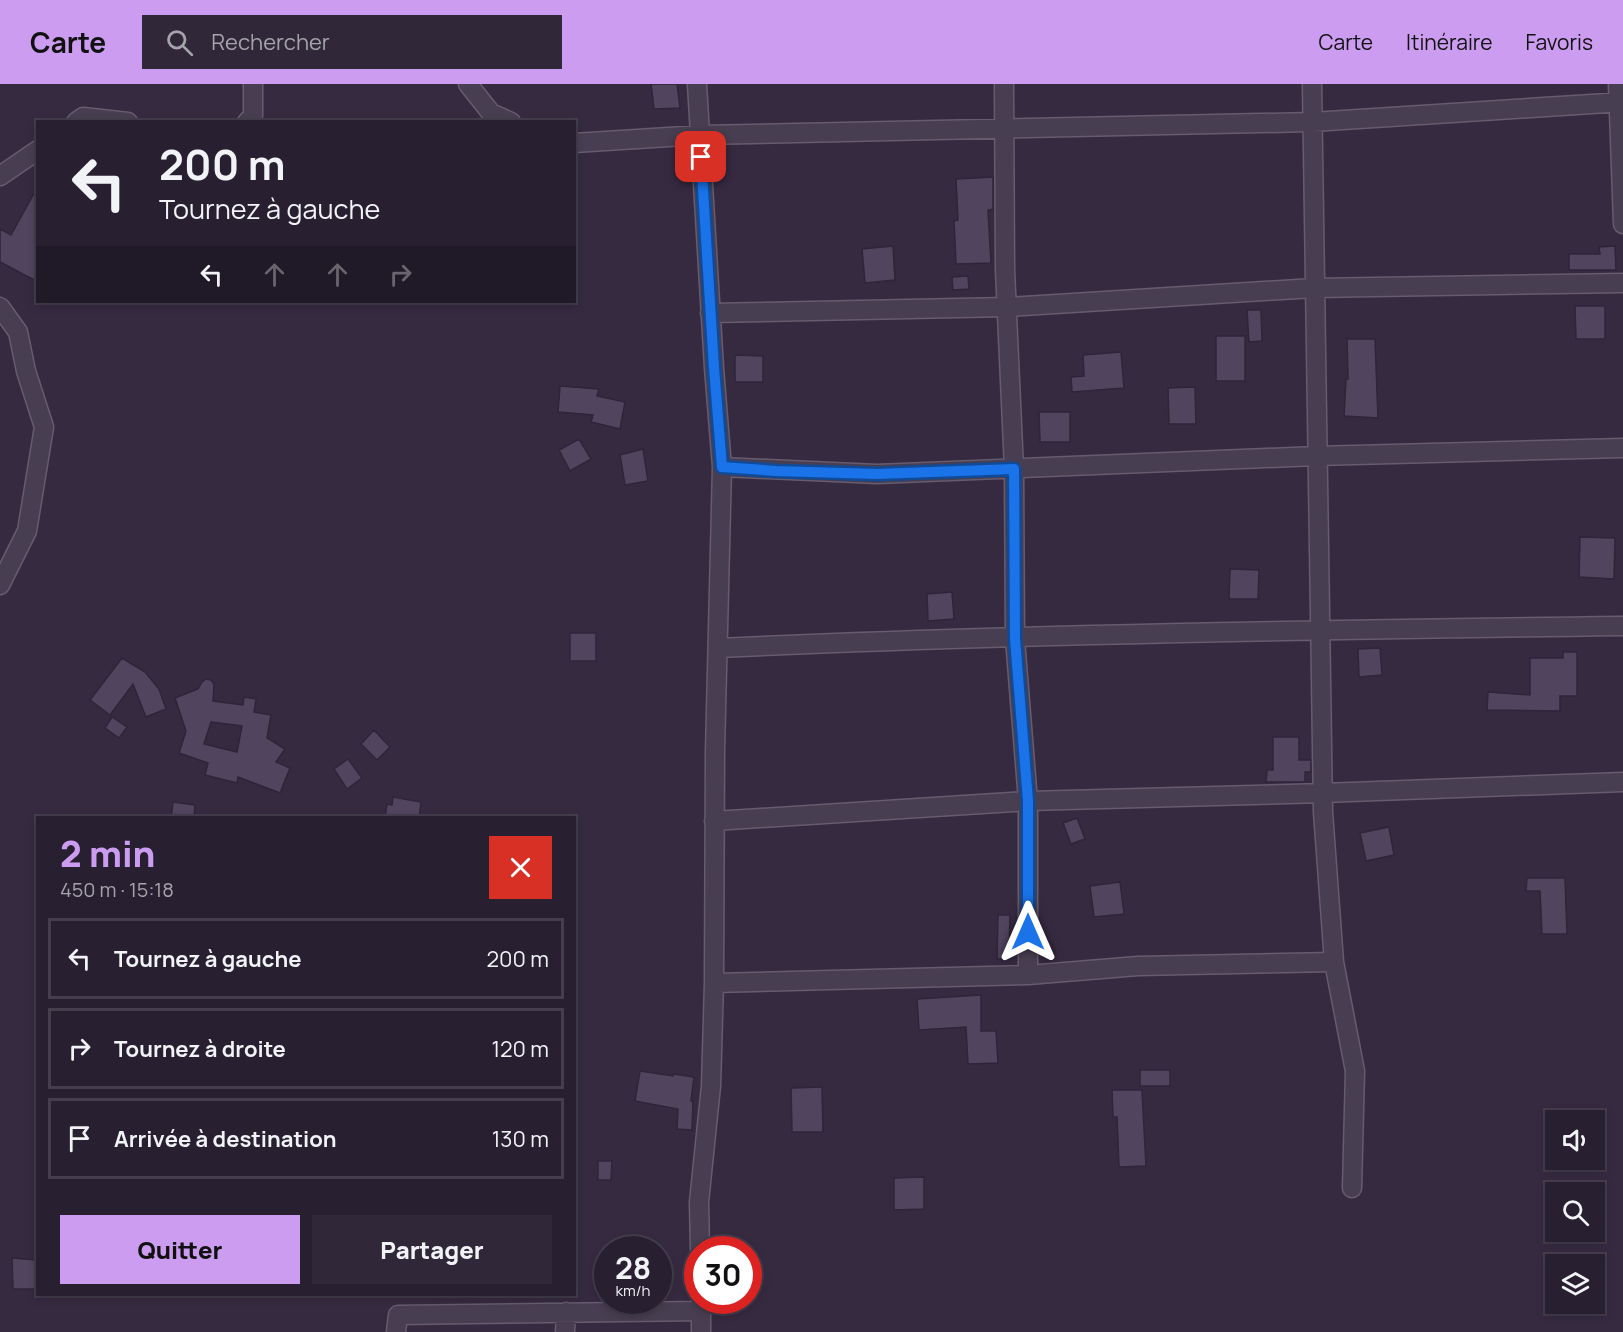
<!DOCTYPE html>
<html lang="fr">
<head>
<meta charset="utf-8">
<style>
	:root { --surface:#282031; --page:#302839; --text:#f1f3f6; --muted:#a5a3ab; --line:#443e4d; --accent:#cb9cef }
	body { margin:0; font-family:Manrope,sans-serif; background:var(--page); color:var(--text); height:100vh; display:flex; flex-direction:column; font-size:22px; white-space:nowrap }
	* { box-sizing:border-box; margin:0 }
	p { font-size:20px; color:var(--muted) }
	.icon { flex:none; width:33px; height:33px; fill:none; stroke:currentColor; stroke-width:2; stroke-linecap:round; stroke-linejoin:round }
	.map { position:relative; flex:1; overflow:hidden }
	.details { position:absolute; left:36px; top:732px; width:540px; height:480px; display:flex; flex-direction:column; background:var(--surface); border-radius:0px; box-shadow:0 3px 9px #0003,0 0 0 2px var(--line) }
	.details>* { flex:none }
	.banner { position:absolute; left:36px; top:36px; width:540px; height:183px; border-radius:0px; box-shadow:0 3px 9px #0003,0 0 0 2px var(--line); background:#282031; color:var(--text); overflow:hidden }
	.buttons { position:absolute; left:1545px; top:1026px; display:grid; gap:12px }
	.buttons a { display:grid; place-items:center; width:60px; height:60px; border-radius:0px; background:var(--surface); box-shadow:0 3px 9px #0003,0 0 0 2px var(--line); font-size:30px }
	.speed { position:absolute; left:594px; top:1152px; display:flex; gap:12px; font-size:30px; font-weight:700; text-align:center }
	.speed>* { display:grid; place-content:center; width:78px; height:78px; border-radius:50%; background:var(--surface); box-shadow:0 3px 9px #0003,0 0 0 2px var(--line); line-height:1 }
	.speed small { font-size:15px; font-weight:400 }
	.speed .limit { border:9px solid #d22; background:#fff; color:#111 }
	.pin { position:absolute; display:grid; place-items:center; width:51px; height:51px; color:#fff; margin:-26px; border-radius:12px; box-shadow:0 3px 9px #0006 }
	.me { position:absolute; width:66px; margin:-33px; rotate:0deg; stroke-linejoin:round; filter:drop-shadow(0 0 4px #0008) }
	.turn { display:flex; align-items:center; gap:21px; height:126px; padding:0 24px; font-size:27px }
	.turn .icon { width:78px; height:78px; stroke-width:2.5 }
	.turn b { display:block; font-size:42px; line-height:51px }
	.lanes { display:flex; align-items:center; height:57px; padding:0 24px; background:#0003; justify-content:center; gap:30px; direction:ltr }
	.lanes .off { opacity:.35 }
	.round { display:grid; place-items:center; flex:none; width:63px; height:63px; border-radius:0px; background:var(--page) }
	.overview { display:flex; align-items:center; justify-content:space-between; height:102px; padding:0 24px }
	h1 { font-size:36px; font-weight:800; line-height:45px; color:var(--accent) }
	.button { display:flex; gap:12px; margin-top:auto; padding:12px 24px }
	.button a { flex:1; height:69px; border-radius:0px; background:var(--accent); color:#111; font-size:24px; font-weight:800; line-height:69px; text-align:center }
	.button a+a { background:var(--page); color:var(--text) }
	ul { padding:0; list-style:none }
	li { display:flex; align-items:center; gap:18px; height:81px; margin:0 12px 9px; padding:0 12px; border:3px solid var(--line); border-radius:0px }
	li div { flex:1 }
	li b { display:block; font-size:22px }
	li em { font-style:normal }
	header { display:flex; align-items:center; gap:36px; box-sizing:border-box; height:84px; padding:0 30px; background:var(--accent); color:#111 }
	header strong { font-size:28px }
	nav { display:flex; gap:33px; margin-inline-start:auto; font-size:21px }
	.search { width:420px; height:54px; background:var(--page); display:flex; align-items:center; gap:15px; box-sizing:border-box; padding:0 21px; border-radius:0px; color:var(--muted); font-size:22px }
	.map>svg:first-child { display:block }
	.building { fill:#51445e; stroke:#2f2438; stroke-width:1.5; fill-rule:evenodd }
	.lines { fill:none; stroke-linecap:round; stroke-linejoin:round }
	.minor-casing { stroke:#665c6e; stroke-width:21 }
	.minor { stroke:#483e51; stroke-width:18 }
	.route-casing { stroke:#114b97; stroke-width:15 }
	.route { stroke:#1a73e8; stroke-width:10 }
</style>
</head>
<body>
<header>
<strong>Carte</strong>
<div class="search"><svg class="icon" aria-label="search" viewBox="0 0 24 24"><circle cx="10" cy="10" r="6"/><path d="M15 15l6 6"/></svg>Rechercher</div>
<nav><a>Carte</a><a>Itinéraire</a><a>Favoris</a></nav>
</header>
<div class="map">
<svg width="1623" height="1248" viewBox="0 0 1623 1248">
	<rect width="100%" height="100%" fill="#362a41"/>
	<!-- building -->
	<path class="building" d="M 651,0 L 677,0 L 680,24 L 654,25 Z
		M 993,93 L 993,125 L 988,126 L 991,179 L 956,180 L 954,137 L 958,136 L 956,95 Z
		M 38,102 L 38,198 L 0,178 L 0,145 L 11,151 Z
		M 893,162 L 895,196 L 865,199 L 862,165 Z
		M 1615,162 L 1616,186 L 1569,186 L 1569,170 L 1600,170 L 1599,163 Z
		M 968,192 L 969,205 L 953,206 L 952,193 Z
		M 1575,222 L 1605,222 L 1605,255 L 1576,255 Z
		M 1247,226 L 1261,226 L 1262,257 L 1249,258 Z
		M 1216,252 L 1245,252 L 1245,297 L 1216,297 Z
		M 1347,255 L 1375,255 L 1378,334 L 1344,332 L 1346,295 L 1348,295 Z
		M 1121,268 L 1124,304 L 1072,308 L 1071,293 L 1084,292 L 1083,271 Z
		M 735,271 L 763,272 L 763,298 L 735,298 Z
		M 560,302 L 599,305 L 597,312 L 625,318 L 620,345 L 591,338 L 593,331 L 558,328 Z
		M 1195,303 L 1196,340 L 1169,340 L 1168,304 Z
		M 1039,328 L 1070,328 L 1070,358 L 1040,358 Z
		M 579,355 L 591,375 L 570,387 L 559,366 Z
		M 643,365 L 648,397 L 625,401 L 620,371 Z
		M 1580,453 L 1615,454 L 1614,495 L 1579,493 Z
		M 1230,485 L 1259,486 L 1258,515 L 1229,515 Z
		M 952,508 L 954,535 L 928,537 L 927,510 Z
		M 570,549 L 596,549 L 596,577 L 570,577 Z
		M 1380,564 L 1382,591 L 1359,593 L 1358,565 Z
		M 1563,568 L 1577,568 L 1577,612 L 1560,612 L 1560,627 L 1487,626 L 1488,608 L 1530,611 L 1530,574 L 1563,574 Z
		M 122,574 L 145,588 L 159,605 L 166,625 L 146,633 L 133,600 L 110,631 L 90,616 Z
		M 206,595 L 211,596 L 214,600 L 213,617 L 243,621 L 244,613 L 256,615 L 254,628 L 271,631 L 267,654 L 285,665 L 276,678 L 290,684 L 280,709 L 238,693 L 237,699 L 205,691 L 208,679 L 179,669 L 186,647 L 175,614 L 198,605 L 202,598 ZM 211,638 L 242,642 L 237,668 L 204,660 Z
		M 112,633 L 127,643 L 119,654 L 105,644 Z
		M 374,646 L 390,663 L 377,676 L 361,660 Z
		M 1273,653 L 1299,653 L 1299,676 L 1311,676 L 1311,688 L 1305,688 L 1305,698 L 1266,698 L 1267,686 L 1273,686 Z
		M 348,675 L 362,694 L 347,705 L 334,685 Z
		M 393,713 L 421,718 L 419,734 L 385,734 L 387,720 L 392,721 Z
		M 173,718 L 195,721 L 194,734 L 171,734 Z
		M 1077,734 L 1085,755 L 1071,760 L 1063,739 Z
		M 1389,743 L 1394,771 L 1366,777 L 1360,749 Z
		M 1527,794 L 1565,794 L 1567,850 L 1542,850 L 1540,807 L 1526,807 Z
		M 1120,798 L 1124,830 L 1094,833 L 1090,802 Z
		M 998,831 L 1010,831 L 1009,875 L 997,875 Z
		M 981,911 L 981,947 L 996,947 L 998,979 L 968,980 L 966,943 L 919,946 L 917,915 Z
		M 1140,986 L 1170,986 L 1170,1002 L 1140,1002 Z
		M 640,987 L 673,992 L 673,990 L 694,993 L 691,1017 L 693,1017 L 692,1046 L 677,1045 L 678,1025 L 635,1017 Z
		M 822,1003 L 823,1048 L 792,1048 L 791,1004 Z
		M 1112,1006 L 1142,1006 L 1146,1082 L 1119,1083 L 1117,1033 L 1113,1033 Z
		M 598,1077 L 612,1077 L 611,1096 L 598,1096 Z
		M 924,1093 L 924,1125 L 894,1126 L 894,1094 Z
		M 12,1174 L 37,1176 L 37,1205 L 13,1205 Z"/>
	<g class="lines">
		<defs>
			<path id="minor" d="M 468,0 L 491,29 L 511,38
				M 697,0 L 714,284 L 722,383 L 715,667 L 714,899 L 711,1002 L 699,1118 L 700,1166
				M 1004,0 L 1005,186 L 1014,385 L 1015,555 L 1028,717 L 1028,891 L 1138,882 L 1334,878
				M 1312,0 L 1323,728 L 1334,878 L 1355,987 L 1352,1104
				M 1618,0 L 1623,140
				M 76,38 L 83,33 L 128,38
				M 247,38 L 253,32 L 253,0
				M 574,59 L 700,51 L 1312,38 L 1623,18
				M 0,92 L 38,66
				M 0,223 L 18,248 L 26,287 L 44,343 L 27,447 L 0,501
				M 710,229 L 1007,223 L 1314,204 L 1623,199
				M 722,383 L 877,390 L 1316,372 L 1623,364
				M 719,564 C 1020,550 1322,546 1623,542
				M 714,737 L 1028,717 L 1323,709 L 1623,698
				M 714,899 L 1028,891
				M 701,1216 L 701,1248
				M 396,1248 L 398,1231 L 701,1227
				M 565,1248 L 566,1228"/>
		</defs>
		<!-- minor casing -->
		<use href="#minor" class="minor-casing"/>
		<!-- minor -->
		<use href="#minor" class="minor"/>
	</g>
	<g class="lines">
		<defs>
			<path id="route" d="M 701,73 L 714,284 L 722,383 L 776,387 L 877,390 L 1014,385 L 1015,555 L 1028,717 L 1028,848"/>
		</defs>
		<!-- route casing -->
		<use href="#route" class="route-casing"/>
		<!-- route -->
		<use href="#route" class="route"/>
	</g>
</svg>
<div class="buttons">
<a><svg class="icon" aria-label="sound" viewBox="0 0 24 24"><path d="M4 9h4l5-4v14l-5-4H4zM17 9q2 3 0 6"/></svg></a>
<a><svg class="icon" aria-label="search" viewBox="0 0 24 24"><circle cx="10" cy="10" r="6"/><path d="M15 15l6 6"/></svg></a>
<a><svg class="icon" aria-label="layers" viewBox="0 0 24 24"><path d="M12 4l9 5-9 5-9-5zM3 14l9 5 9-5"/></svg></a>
</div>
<div class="speed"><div>28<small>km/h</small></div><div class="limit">30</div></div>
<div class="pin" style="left:701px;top:73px;background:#d93025"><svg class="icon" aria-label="arrive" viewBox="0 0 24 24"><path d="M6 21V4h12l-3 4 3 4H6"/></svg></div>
<svg class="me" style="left:1028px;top:848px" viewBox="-20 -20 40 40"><path d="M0-17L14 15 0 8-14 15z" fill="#1a73e8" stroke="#fff" stroke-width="4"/></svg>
<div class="banner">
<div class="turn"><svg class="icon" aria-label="left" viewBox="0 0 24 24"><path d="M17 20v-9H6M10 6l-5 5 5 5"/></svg><div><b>200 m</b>Tournez à gauche</div></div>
<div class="lanes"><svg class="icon" aria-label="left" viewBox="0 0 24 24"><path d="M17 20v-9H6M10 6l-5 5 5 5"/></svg><svg class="icon off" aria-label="ahead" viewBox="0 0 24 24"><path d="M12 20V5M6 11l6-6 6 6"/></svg><svg class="icon off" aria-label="ahead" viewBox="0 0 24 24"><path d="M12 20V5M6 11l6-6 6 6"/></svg><svg class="icon off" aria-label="right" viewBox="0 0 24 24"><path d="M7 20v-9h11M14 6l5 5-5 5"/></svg></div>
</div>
<section class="details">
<div class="overview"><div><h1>2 min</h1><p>450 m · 15:18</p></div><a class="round" style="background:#d93025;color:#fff"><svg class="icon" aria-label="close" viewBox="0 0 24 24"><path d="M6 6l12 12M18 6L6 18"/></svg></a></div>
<ul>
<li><svg class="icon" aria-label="left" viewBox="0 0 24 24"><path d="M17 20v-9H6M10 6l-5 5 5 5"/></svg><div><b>Tournez à gauche</b></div><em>200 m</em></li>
<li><svg class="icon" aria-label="right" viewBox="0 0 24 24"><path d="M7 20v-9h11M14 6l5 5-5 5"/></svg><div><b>Tournez à droite</b></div><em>120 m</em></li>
<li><svg class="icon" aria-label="arrive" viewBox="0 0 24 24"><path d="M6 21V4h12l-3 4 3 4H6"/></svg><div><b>Arrivée à destination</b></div><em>130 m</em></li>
</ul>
<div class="button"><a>Quitter</a><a>Partager</a></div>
</section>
</div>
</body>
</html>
